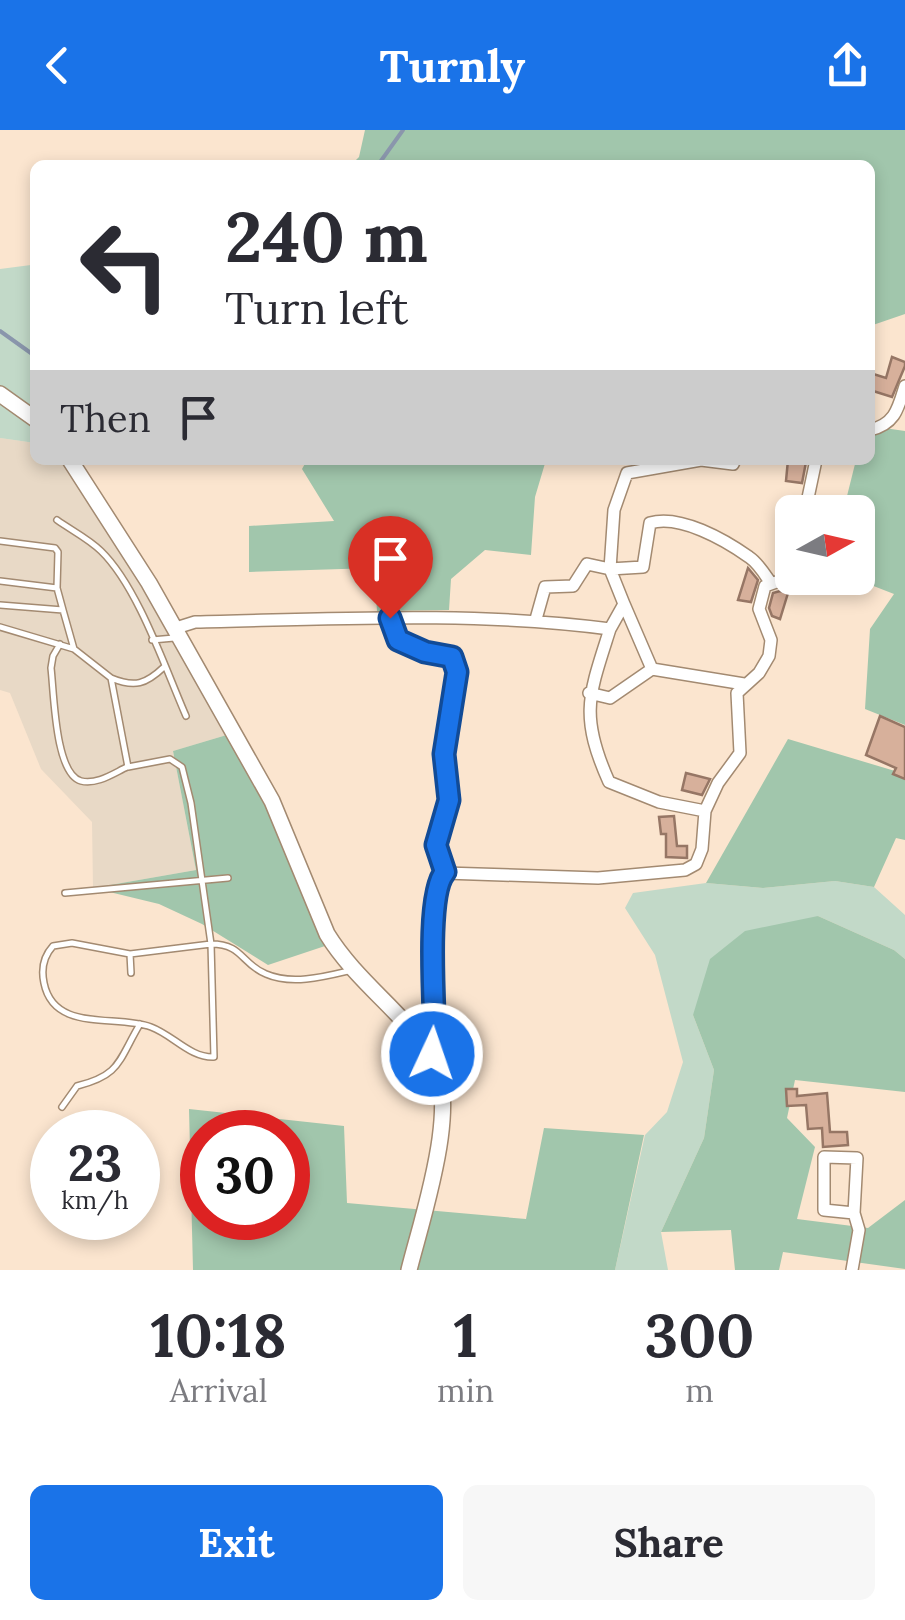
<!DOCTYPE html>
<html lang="en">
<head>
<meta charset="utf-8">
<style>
	:root { --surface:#fff; --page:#f7f7f7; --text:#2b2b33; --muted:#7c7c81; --accent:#1a73e8 }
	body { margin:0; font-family:Lora,serif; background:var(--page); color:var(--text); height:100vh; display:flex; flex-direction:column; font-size:38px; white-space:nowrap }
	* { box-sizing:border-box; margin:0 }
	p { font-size:32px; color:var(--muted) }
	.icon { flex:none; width:55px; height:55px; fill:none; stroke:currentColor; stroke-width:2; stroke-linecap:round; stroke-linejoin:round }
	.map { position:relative; height:1140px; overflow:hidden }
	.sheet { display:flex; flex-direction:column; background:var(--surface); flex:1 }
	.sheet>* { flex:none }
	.hud { position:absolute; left:30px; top:30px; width:845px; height:305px; border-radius:15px; box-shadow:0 5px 15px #0003; background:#fff; color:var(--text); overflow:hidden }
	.needle { width:65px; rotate:82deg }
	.fabs { position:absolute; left:775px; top:365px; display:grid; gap:20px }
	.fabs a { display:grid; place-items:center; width:100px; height:100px; border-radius:15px; background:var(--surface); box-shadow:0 5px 15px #0003; font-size:50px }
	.speed { position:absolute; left:30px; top:980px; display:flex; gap:20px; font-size:50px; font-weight:700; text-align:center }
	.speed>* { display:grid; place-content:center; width:130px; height:130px; border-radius:50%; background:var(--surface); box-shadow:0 5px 15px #0003; line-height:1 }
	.speed small { font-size:25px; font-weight:400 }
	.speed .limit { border:15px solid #d22; background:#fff; color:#111 }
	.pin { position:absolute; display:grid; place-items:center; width:85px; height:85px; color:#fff; margin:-102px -42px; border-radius:50% 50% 50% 0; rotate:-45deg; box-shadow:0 0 10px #0007 }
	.pin .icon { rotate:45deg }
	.me { position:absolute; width:110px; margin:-55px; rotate:3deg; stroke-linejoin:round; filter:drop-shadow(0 0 8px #0008) }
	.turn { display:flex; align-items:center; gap:35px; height:210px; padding:0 30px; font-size:45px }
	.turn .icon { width:130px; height:130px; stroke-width:2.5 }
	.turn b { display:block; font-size:70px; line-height:85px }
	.then { display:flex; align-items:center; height:95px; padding:0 30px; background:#0003; gap:20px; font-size:38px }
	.eta { display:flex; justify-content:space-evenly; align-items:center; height:170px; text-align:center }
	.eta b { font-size:60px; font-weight:800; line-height:70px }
	.action { display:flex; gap:20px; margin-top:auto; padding:20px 30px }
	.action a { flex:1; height:115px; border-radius:15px; background:var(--accent); color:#fff; font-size:40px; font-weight:800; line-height:115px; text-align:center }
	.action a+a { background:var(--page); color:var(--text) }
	header { display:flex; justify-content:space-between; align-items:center; height:130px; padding:0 30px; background:var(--accent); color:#fff; font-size:45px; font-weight:800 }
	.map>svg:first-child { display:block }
	.industrial { fill:#e8d9c6 }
	.green { fill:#c2d9c8 }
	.forest { fill:#a1c6ac; fill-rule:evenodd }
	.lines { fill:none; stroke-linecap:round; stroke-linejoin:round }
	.stream { stroke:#8a96ac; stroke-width:4 }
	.building { fill:#d7b09b; stroke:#967665; stroke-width:2.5 }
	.lane-casing { stroke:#a38a71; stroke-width:8 }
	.street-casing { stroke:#a38a71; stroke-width:14 }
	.secondary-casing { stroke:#a38a71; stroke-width:18 }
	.lane { stroke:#fff; stroke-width:5 }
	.street { stroke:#fff; stroke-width:11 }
	.secondary { stroke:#fff; stroke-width:15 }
	.route-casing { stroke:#114b97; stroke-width:25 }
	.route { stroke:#1a73e8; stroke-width:18 }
</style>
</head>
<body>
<header><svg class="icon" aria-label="back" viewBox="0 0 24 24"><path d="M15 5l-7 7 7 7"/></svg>Turnly<svg class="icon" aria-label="share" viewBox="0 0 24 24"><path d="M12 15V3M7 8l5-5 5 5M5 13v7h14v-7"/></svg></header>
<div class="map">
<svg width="905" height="1140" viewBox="0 0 905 1140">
	<rect width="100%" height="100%" fill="#fbe5cf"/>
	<!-- industrial -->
	<path class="industrial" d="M 0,308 L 35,313 L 35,330 L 75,330 L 230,604 L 173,621 L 196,740 L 93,758 L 92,692 L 41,639 L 10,563 L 0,560 Z"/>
	<!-- green -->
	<path class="green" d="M 31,135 L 35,148 L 35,313 L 0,308 L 0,139 Z
		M 835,751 L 874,757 L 905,785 L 905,829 L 894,820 L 818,786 L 693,885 L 714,940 L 704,1008 L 661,1102 L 668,1140 L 615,1140 L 645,1005 L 667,982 L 683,932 L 655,825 L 625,778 L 633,763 L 706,753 L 763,758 Z"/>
	<!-- forest -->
	<path class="forest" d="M 365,0 L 905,0 L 905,184 L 870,196 L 870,35 L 351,35 L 359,27 Z
		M 870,296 L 905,301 L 905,595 L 865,579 L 870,499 L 894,464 L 853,448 L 858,448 L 858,382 L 843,382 L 856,330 L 870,330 Z
		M 307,330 L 546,330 L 535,367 L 531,425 L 485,420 L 451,449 L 449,480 L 377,481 L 374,438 L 249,442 L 249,396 L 334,391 L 302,339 Z
		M 230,604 L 291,704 L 331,814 L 268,835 L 202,794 L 159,774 L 93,758 L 196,740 L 173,621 Z
		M 788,609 L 905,644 L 905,710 L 896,708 L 874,757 L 835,751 L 763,758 L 706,753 Z
		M 818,786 L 894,820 L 905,829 L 905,962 L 795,950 L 787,988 L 815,1017 L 797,1089 L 868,1098 L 905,1070 L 905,1139 L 783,1122 L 779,1140 L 735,1140 L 731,1100 L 661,1102 L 704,1008 L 714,940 L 693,885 L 710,829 L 745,801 Z
		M 189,979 L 344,996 L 347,1073 L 526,1089 L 544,998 L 644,1005 L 615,1140 L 193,1140 ZM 202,1002 L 288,1002 L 288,1088 L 202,1088 Z"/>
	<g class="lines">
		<!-- stream -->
		<path class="stream" d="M 378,35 L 403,0
			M 0,201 L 35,226"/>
	</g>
	<!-- building -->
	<path class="building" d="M 892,227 L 905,232 L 905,236 L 892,267 L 870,260 L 870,243 L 886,248 Z
		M 788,330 L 806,332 L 802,353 L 786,351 Z
		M 748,438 L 758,450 L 751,472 L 738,470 Z
		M 780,461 L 788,463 L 780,489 L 772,486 L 769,478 L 773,463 Z
		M 880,586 L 905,597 L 905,649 L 893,644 L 896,638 L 866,625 Z
		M 686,643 L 710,649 L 702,665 L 682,660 Z
		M 674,686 L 677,716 L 687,716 L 687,728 L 666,727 L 666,704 L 661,704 L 659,687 Z
		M 786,959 L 797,959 L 797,966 L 827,963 L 830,1002 L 847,1002 L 848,1015 L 823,1017 L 822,998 L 808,999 L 806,975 L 787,976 Z"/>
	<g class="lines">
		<defs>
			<path id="lane" d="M 57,390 C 71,400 89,409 101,421 C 138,457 165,538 186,586
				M 0,411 L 55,418 L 58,422 L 57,458 L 63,480 L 0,475
				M 0,451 L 57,458
				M 63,480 L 74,519
				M 0,497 L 74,519 L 111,548 L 128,637 L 170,629 L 182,637 L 191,673 L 211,814 C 243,814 241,834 266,844 C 291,855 323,847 348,841
				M 152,510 L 174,508
				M 60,514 L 53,526 L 51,538 C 54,563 55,644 81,651 C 97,655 114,643 127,637
				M 111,548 C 135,558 146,554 164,537
				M 65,763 L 228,748
				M 72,813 L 130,824 L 211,814 L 214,927 C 190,928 173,905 151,897 C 116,884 54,903 44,853 C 41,839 43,827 53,816 Z
				M 130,824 L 131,843
				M 62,977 L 77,956 C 121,945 118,931 140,894"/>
			<path id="street" d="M 870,300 C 895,294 898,279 905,256
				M 805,382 L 816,330
				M 624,474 L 652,539
				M 390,488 L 397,511 L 425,522 L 452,527 L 457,542 L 444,624 L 449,670 L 436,715 L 445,743
				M 536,489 L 545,457 L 573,456 L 587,434 L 610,439 L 643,437 L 650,393 C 680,384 725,410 749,427 C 758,433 764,443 770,452
				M 176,498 L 195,492 C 333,489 473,481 610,499 C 589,565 579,585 609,652 L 659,672 L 705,681
				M 610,499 L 624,474 L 610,439 L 614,380 L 627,343 L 701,330 L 733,334 L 735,330
				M 589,563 L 610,568 L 652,539 L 744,554
				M 432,924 L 435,916 C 435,882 425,764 445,743 L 598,748 L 685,740 L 696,734 L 702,719 L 705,681 L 718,653 L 740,623 L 737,563 L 759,543 L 769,526 L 771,510 L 759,479 L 765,456 L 785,449 L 792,432
				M 852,1140 L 859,1100 L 854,1083 L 857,1028 L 824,1027 L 824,1080 L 854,1083"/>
			<path id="secondary" d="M 0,264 L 35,289
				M 70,330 L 149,453 L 272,671 L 327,804 C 354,848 398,879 429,921 C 464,967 422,1087 409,1140"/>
		</defs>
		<!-- lane casing -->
		<use href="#lane" class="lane-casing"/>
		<!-- street casing -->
		<use href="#street" class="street-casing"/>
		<!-- secondary casing -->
		<use href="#secondary" class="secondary-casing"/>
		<!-- lane -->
		<use href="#lane" class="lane"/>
		<!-- street -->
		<use href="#street" class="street"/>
		<!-- secondary -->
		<use href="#secondary" class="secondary"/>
	</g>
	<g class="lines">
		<defs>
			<path id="route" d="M 390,488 L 398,510 L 425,522 L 452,527 L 457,542 L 444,624 L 449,670 L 436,715 L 445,742 C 425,765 435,881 435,916 L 432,924"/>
		</defs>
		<!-- route casing -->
		<use href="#route" class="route-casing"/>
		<!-- route -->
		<use href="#route" class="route"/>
	</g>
</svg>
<div class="fabs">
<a><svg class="needle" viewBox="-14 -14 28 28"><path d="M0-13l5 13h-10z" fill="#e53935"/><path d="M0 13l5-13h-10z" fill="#7c7c81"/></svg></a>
</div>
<div class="speed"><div>23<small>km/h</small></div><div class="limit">30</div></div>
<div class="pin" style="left:390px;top:488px;background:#d93025"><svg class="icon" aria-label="arrive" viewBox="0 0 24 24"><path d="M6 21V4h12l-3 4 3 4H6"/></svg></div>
<svg class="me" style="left:432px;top:924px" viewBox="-20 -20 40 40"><circle r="17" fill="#1a73e8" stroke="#fff" stroke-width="3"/><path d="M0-11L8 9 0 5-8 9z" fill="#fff"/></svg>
<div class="hud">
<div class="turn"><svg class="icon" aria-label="left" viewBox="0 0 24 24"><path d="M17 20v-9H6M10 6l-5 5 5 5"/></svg><div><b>240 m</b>Turn left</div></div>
<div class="then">Then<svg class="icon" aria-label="arrive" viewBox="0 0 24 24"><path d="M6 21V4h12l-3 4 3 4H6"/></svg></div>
</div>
</div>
<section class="sheet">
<div class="eta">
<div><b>10:18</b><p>Arrival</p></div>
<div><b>1</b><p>min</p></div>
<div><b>300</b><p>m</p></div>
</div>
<div class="action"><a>Exit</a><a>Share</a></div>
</section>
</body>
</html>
